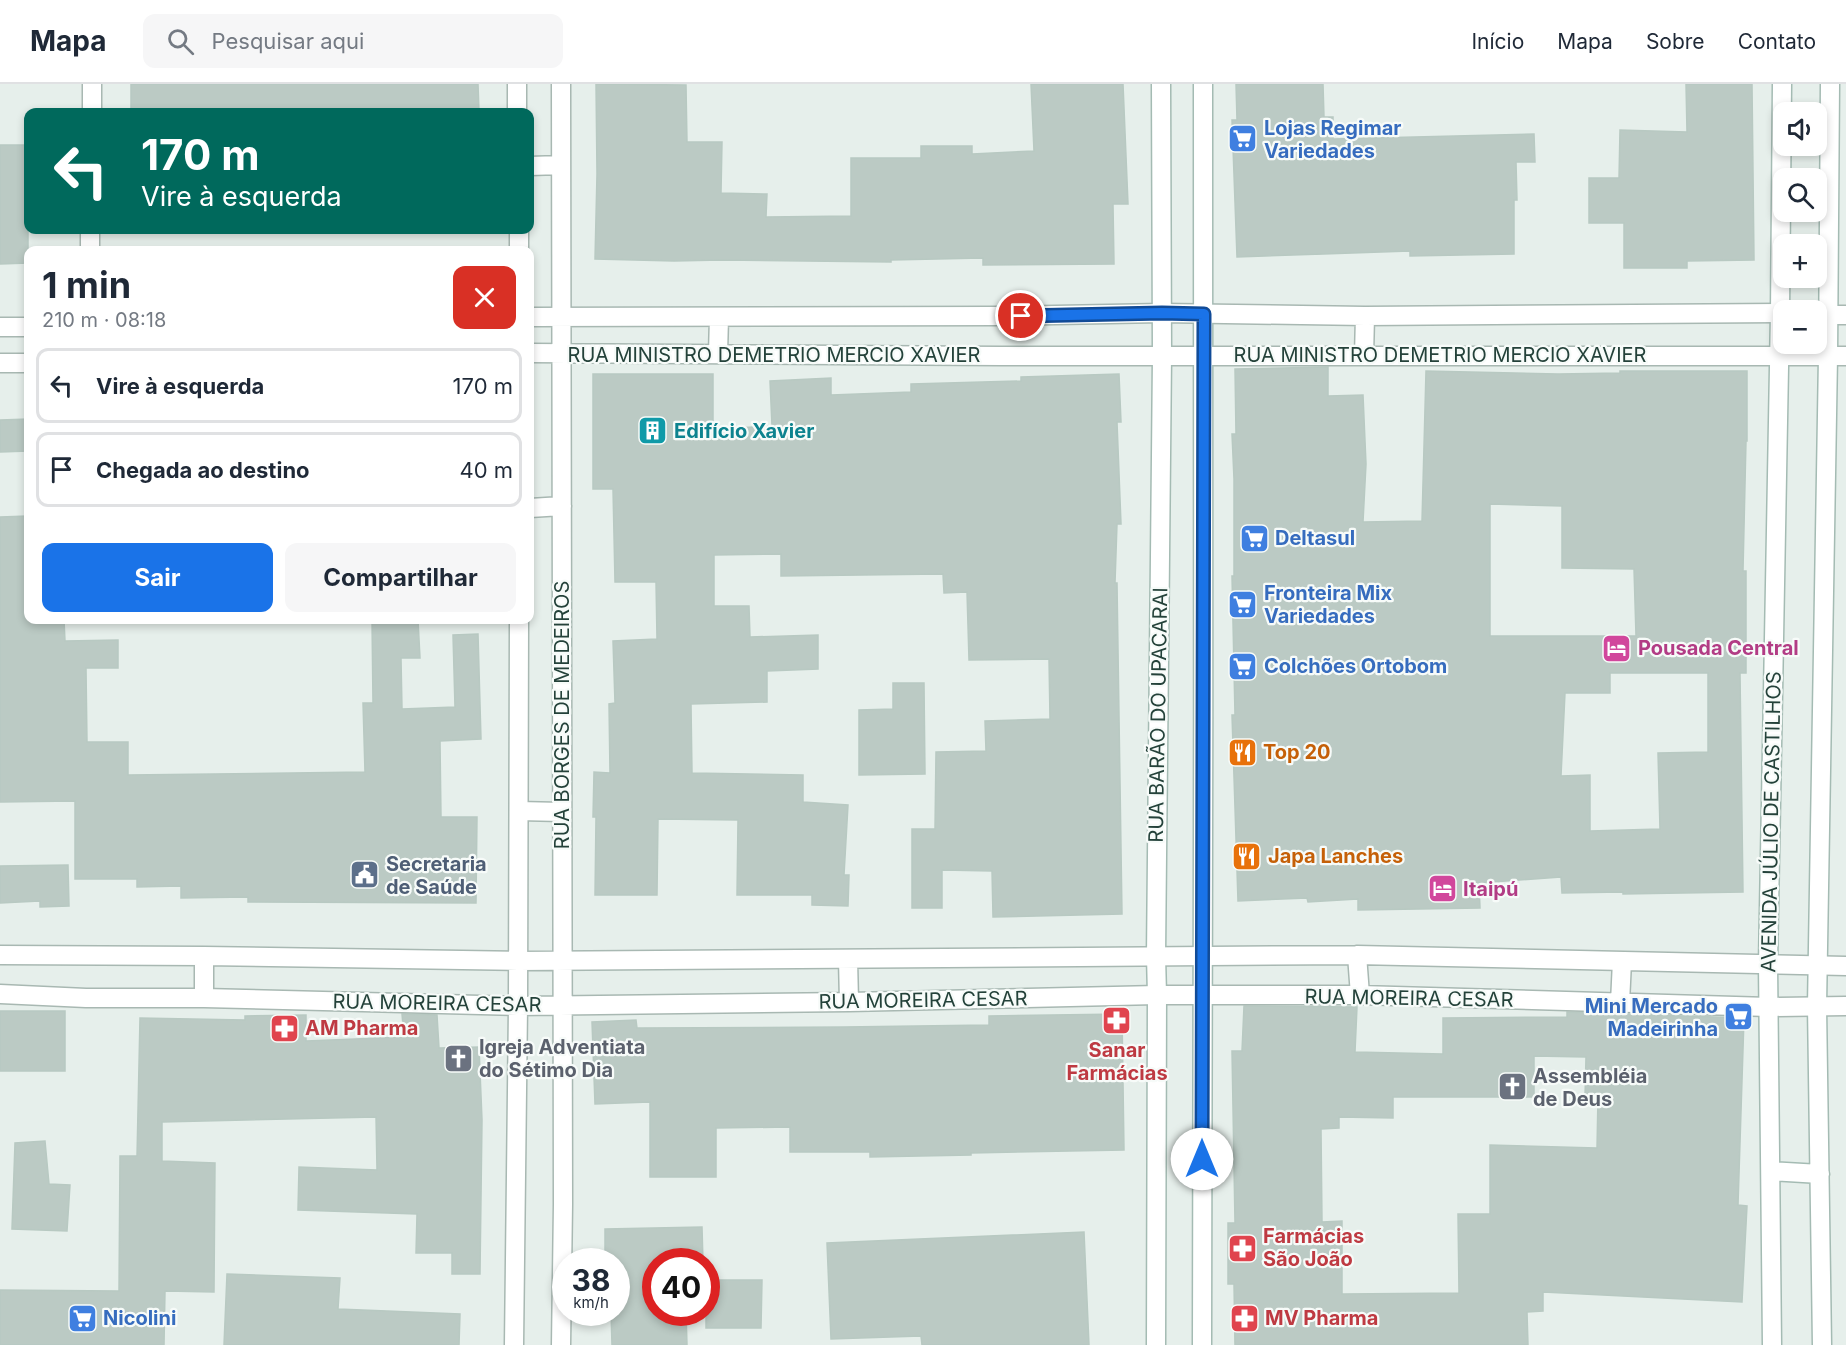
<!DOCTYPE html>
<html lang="pt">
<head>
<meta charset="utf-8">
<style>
	:root { --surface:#fff; --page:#f6f6f7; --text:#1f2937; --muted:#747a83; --line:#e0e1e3; --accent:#1a73e8 }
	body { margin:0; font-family:Inter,sans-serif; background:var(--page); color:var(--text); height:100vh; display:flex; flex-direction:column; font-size:22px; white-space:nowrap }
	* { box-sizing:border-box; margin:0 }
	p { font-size:20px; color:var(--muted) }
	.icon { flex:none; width:33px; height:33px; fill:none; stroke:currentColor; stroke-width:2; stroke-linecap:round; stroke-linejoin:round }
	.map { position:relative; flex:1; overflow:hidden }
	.drawer { position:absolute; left:24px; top:162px; width:510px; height:378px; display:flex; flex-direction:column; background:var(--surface); border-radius:12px; box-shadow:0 3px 9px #0003 }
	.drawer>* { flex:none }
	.banner { position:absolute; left:24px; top:24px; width:510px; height:126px; border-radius:12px; box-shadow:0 3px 9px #0003; background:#00695c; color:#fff; overflow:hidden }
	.buttons { position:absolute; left:1773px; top:18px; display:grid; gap:12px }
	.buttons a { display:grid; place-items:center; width:54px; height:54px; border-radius:12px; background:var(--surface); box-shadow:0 3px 9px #0003; font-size:30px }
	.speed { position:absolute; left:552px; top:1164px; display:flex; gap:12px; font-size:30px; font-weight:700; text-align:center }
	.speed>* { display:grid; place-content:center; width:78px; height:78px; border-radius:50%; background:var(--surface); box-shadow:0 3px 9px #0003; line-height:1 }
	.speed small { font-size:15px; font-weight:400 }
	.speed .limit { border:9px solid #d22; background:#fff; color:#111 }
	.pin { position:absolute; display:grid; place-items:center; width:51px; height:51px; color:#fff; margin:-26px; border:3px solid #fff; border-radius:50%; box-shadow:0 2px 6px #0007 }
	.me { position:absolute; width:66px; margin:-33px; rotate:0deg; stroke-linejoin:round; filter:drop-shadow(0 0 4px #0008) }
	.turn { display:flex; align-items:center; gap:21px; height:126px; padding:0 18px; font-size:27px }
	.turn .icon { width:78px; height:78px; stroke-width:2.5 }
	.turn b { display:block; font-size:42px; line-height:51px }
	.round { display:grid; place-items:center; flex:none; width:63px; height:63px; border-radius:12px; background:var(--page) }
	.overview { display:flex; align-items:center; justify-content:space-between; height:102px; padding:0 18px }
	h1 { font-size:36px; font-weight:700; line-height:45px }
	.action { display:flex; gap:12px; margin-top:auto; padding:12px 18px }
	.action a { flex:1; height:69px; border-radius:12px; background:var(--accent); color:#fff; font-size:24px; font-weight:700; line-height:69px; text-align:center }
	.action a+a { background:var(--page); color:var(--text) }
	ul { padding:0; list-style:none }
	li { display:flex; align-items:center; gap:18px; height:75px; margin:0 12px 9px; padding:0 6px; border:3px solid var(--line); border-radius:12px }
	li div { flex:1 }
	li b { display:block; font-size:22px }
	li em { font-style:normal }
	header { display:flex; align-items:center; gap:36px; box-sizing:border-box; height:84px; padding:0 30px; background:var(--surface); border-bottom:2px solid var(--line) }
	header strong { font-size:28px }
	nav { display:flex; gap:33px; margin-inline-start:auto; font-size:21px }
	.search { width:420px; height:54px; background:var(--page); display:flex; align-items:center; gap:15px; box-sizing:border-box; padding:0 21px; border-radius:12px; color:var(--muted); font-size:22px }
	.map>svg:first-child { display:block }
	.building { fill:#bbcac4; stroke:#b8c9c2; stroke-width:1.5; fill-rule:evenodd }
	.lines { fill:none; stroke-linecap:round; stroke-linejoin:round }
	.street-casing { stroke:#a8b8b2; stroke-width:21 }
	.secondary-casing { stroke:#a4bbb3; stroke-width:21 }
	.street { stroke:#fff; stroke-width:18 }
	.secondary { stroke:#fff; stroke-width:18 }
	.route-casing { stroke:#114b97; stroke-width:15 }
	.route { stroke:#1a73e8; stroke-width:10 }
	.labels { text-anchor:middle; stroke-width:4.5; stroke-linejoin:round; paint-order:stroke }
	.shop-label { font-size:20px; font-weight:bold; fill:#366cbe; stroke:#f7fbf9; text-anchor:start }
	.street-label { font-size:20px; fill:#24423a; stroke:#f7fbf9 }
	.culture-label { font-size:20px; font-weight:bold; fill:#0d838f; stroke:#f7fbf9; text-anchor:start }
	.hotel-label { font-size:20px; font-weight:bold; fill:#b23c85; stroke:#f7fbf9; text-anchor:start }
	.food-label { font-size:20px; font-weight:bold; fill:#c56008; stroke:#f7fbf9; text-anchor:start }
	.service-label { font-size:20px; font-weight:bold; fill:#4e5e75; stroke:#f7fbf9; text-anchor:start }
	.health-label { font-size:20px; font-weight:bold; fill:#be3a42; stroke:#f7fbf9; text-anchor:start }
	.worship-label { font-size:20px; font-weight:bold; fill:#5b616d; stroke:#f7fbf9; text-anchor:start }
</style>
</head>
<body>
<header>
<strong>Mapa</strong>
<div class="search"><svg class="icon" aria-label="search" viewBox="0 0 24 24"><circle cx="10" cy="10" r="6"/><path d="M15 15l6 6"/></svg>Pesquisar aqui</div>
<nav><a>Início</a><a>Mapa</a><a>Sobre</a><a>Contato</a></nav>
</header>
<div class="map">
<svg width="1846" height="1261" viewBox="0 0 1846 1261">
	<rect width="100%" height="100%" fill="#e6efeb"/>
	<!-- building -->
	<path class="building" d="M 131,0 L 478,0 L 479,28 L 131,28 Z
		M 596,0 L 686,1 L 687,58 L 722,58 L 721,109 L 767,110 L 766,133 L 851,132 L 851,74 L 921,74 L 921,62 L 972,62 L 972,70 L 1034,67 L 1031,0 L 1123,0 L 1128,120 L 1113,120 L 1114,180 L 983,181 L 983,174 L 891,176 L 891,178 L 722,176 L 674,177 L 595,175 L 597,90 Z
		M 1236,0 L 1323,0 L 1324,33 L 1333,33 L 1333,55 L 1534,50 L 1535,78 L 1516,78 L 1517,116 L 1514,116 L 1514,170 L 1410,172 L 1410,167 L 1237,173 L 1232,36 L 1237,36 Z
		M 1686,0 L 1752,0 L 1754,176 L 1687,177 L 1687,184 L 1624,184 L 1624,139 L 1589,139 L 1589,94 L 1619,94 L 1620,46 L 1687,48 Z
		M 0,61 L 28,61 L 28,179 L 0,180 Z
		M 1328,283 L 1328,312 L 1363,311 L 1366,380 L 1363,438 L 1422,437 L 1426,287 L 1558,290 L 1620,289 L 1620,287 L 1747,287 L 1747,357 L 1746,357 L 1743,487 L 1746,487 L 1746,589 L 1740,589 L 1743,808 L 1623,810 L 1623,808 L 1562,809 L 1561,793 L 1479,799 L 1480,824 L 1358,826 L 1358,815 L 1308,818 L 1307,814 L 1238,817 L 1232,631 L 1235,631 L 1232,492 L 1234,492 L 1234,395 L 1232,350 L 1236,350 L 1235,285 ZM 1490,420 L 1562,422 L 1562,484 L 1634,485 L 1636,552 L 1490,552 ZM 1610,589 L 1708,589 L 1708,668 L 1658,669 L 1660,745 L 1590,747 L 1590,691 L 1561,692 L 1565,609 L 1610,609 Z
		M 593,290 L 713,290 L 713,345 L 772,342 L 770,297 L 831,294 L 831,311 L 911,308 L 911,300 L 1021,297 L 1021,293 L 1119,290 L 1121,338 L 1117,338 L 1121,440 L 1117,440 L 1115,499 L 1117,499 L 1122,830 L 993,833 L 992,787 L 942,786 L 942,824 L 912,824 L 912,745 L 935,745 L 936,668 L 986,667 L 985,637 L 1050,635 L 1049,575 L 969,576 L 967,508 L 944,509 L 943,490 L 781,492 L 781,470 L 714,471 L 714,522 L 749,522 L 750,553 L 818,551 L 818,585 L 767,587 L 767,618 L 691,620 L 692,689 L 803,691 L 803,718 L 848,721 L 844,791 L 849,791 L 848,822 L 812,821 L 812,811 L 737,811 L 738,736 L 658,735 L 657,811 L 595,811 L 596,733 L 593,733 L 594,688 L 610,689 L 609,620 L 615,619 L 613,557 L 657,555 L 656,498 L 615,498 L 613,405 L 593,405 Z
		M 28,335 L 28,367 L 0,368 L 0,336 Z
		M 27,432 L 28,536 L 64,536 L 65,557 L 118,556 L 118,584 L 86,584 L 87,658 L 128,658 L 128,691 L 365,688 L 363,619 L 373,619 L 372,536 L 418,536 L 420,574 L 401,574 L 402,625 L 455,623 L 453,551 L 478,550 L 481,655 L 440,657 L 441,733 L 477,733 L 476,819 L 248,818 L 248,813 L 181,814 L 181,802 L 137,803 L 137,795 L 75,795 L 75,717 L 0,718 L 0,433 Z
		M 893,599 L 924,599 L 925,690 L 859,691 L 859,626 L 893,625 Z
		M 68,781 L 69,822 L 40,823 L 40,817 L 0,819 L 0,782 Z
		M 1244,922 L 1357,923 L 1355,968 L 1443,970 L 1443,934 L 1567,933 L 1567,928 L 1744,934 L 1738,1121 L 1747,1122 L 1742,1218 L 1543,1208 L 1543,1227 L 1527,1228 L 1528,1261 L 1235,1261 L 1234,1200 L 1228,1200 L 1228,1139 L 1235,1139 L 1232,967 L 1242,967 ZM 1534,972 L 1586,973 L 1585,1013 L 1598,1013 L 1597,1064 L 1490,1061 L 1490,1130 L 1458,1130 L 1459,1209 L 1342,1210 L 1342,1137 L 1322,1138 L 1321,1045 L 1339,1044 L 1339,1033 L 1393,1034 L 1393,1013 L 1534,1013 Z
		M 0,927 L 65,927 L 65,987 L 0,987 Z
		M 402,930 L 437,931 L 439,964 L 479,963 L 482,1036 L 480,1190 L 452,1190 L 452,1169 L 416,1169 L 417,1130 L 298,1126 L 299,1083 L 377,1086 L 376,1033 L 162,1038 L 162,1077 L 215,1079 L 214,1208 L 165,1207 L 164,1261 L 0,1261 L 0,1206 L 119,1207 L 120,1072 L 137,1072 L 140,934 L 245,936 L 245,932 L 306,931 L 306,957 L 404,953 Z
		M 1122,930 L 1124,1066 L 971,1069 L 971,1071 L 870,1073 L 870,1068 L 790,1068 L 790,1043 L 716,1044 L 716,1093 L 650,1093 L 650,1018 L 595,1020 L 592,938 L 636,936 L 637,944 L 843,943 L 989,941 L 989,932 Z
		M 45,1057 L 49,1100 L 70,1101 L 67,1147 L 12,1145 L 15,1059 Z
		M 702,1143 L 703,1178 L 656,1178 L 656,1228 L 686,1228 L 687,1261 L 612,1261 L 611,1228 L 616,1228 L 616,1178 L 605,1178 L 605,1145 Z
		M 1084,1148 L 1089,1261 L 922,1261 L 921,1252 L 831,1255 L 827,1159 Z
		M 227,1190 L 340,1194 L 338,1225 L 460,1230 L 459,1261 L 224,1261 Z
		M 706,1196 L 762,1196 L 761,1244 L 706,1244 Z"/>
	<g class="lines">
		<defs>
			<path id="street" d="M 517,0 L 517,28
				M 561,0 L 563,1120 L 561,1261
				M 92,28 L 92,0
				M 530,82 L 561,81
				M 519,146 L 519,166
				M 90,166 L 90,146
				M 1816,231 L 1846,231
				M 530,233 L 997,232 L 1162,229 L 1365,232 L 1784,229
				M 0,243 L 28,243
				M 530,269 L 1000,272 L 1846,272
				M 718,270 L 719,233
				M 1364,272 L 1365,232
				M 0,279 L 28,279
				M 530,424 L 562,422
				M 519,727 L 562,728
				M 0,871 L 204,872 L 518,877 L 1357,871 L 1846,882
				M 1357,871 L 1360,911
				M 204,872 L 204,914
				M 848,875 L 849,918
				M 0,910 L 86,914 L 204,914 L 518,922 L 849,918 L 1157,911 L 1360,911 L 1769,923 L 1846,922
				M 1620,919 L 1622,877
				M 514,1261 L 518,922 L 519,536"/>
			<path id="secondary" d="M 1771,1087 L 1820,1090
				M 1156,1261 L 1157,911 L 1156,872 L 1162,272 L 1161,0
				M 1202,1261 C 1201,841 1206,420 1203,0
				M 1772,1261 L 1768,880 L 1780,229 L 1782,0
				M 1822,1261 L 1817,922 L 1828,272 L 1830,0"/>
		</defs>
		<!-- street casing -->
		<use href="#street" class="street-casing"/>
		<!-- secondary casing -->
		<use href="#secondary" class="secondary-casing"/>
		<!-- street -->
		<use href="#street" class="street"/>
		<!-- secondary -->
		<use href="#secondary" class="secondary"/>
	</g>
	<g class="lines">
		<defs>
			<path id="route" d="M 1021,232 L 1162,229 L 1204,230 L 1202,1075"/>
		</defs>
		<!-- route casing -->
		<use href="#route" class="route-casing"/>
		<!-- route -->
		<use href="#route" class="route"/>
	</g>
	<!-- icons -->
	<defs>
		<symbol id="supermarket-square" viewBox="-11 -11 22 22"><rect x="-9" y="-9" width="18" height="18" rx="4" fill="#3f7fe0" stroke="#f7fbf9"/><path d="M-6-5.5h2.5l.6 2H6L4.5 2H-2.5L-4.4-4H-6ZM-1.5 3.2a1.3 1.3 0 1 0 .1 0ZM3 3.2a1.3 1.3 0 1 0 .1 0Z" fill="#fff"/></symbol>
		<symbol id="building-square" viewBox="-11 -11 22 22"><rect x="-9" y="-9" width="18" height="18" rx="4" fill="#0f9aa8" stroke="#f7fbf9"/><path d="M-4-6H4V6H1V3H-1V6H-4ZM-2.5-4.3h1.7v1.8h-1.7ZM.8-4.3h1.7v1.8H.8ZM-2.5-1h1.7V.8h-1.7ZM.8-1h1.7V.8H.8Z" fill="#fff"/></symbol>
		<symbol id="hotel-square" viewBox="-11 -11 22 22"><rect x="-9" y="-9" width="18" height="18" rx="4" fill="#d1479c" stroke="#f7fbf9"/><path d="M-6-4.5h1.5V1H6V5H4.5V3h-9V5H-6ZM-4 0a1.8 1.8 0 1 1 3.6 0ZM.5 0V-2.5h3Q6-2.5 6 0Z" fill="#fff"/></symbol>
		<symbol id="restaurant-square" viewBox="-11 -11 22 22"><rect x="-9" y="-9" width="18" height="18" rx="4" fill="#e8710a" stroke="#f7fbf9"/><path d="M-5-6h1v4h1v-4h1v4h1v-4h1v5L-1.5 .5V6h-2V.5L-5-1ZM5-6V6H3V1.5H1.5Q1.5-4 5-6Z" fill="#fff"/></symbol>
		<symbol id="civic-square" viewBox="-11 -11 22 22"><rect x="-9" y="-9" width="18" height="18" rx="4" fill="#5c6f8a" stroke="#f7fbf9"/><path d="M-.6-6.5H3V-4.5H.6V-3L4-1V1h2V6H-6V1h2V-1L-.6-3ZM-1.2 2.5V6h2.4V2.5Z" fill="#fff"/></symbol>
		<symbol id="pharmacy-square" viewBox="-11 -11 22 22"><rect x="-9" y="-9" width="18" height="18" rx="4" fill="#e0444e" stroke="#f7fbf9"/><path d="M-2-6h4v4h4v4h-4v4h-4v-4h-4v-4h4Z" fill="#fff"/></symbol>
		<symbol id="church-square" viewBox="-11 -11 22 22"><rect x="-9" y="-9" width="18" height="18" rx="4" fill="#6b7280" stroke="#f7fbf9"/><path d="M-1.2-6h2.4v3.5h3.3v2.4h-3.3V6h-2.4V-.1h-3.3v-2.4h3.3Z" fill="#fff"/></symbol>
	</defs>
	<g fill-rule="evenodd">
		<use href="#supermarket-square" x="1226" y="38" width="33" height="33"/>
		<use href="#building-square" x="636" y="330" width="33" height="33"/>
		<use href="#supermarket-square" x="1238" y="438" width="33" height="33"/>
		<use href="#supermarket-square" x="1226" y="504" width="33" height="33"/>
		<use href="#hotel-square" x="1600" y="548" width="33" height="33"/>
		<use href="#supermarket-square" x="1226" y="566" width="33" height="33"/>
		<use href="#restaurant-square" x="1226" y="652" width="33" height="33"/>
		<use href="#restaurant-square" x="1230" y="756" width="33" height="33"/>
		<use href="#civic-square" x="348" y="774" width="33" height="33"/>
		<use href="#hotel-square" x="1426" y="788" width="33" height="33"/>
		<use href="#supermarket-square" x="1722" y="916" width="33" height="33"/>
		<use href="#pharmacy-square" x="1100" y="920" width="33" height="33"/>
		<use href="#pharmacy-square" x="268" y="928" width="33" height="33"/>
		<use href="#church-square" x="442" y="958" width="33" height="33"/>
		<use href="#church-square" x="1496" y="986" width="33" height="33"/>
		<use href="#pharmacy-square" x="1226" y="1148" width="33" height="33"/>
		<use href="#supermarket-square" x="66" y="1218" width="33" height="33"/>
		<use href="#pharmacy-square" x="1228" y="1218" width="33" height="33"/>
	</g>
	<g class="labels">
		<!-- shop labels -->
		<g class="shop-label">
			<text x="1264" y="51">Lojas Regimar<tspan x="1264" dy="23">Variedades</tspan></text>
			<text x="1275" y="461">Deltasul</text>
			<text x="1264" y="516">Fronteira Mix<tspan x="1264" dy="23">Variedades</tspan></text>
			<text x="1264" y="589">Colchões Ortobom</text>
			<text x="1718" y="929" text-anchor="end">Mini Mercado<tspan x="1718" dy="23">Madeirinha</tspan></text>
			<text x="103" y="1241">Nicolini</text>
		</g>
		<!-- street labels -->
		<g class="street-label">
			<text x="774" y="278">RUA MINISTRO DEMETRIO MERCIO XAVIER</text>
			<text x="1440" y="278">RUA MINISTRO DEMETRIO MERCIO XAVIER</text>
			<text transform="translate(562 631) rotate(-90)" y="7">RUA BORGES DE MEDEIROS</text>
			<text transform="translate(1158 631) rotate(-89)" y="7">RUA BARÃO DO UPACARAI</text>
			<text transform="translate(1771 738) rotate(-89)" y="7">AVENIDA JÚLIO DE CASTILHOS</text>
			<text transform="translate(1409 914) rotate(1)" y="7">RUA MOREIRA CESAR</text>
			<text transform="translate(923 916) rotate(-1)" y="7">RUA MOREIRA CESAR</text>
			<text transform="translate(437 919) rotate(1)" y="7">RUA MOREIRA CESAR</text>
		</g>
		<!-- culture labels -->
		<g class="culture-label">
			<text x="674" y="354">Edifício Xavier</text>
		</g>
		<!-- hotel labels -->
		<g class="hotel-label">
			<text x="1638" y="571">Pousada Central</text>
			<text x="1463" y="812">Itaipú</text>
		</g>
		<!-- food labels -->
		<g class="food-label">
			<text x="1263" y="675">Top 20</text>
			<text x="1268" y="779">Japa Lanches</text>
		</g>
		<!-- service labels -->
		<g class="service-label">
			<text x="386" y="787">Secretaria<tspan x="386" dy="23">de Saúde</tspan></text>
		</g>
		<!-- health labels -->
		<g class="health-label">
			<text x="305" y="951">AM Pharma</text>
			<text x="1117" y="973" text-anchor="middle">Sanar<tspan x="1117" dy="23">Farmácias</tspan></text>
			<text x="1263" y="1159">Farmácias<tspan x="1263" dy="23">São João</tspan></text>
			<text x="1265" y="1241">MV Pharma</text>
		</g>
		<!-- worship labels -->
		<g class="worship-label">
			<text x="479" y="970">Igreja Adventiata<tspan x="479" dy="23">do Sétimo Dia</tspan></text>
			<text x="1533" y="999">Assembléia<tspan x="1533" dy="23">de Deus</tspan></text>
		</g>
	</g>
</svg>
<div class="buttons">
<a><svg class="icon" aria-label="sound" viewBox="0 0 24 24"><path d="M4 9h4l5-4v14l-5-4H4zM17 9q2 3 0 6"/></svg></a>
<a><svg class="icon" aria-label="search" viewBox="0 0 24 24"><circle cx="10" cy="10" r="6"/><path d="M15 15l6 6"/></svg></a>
<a>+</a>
<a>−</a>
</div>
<div class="speed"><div>38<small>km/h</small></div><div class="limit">40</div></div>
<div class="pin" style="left:1021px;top:232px;background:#d93025"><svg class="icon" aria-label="arrive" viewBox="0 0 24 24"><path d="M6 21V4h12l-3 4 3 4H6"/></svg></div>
<svg class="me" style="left:1202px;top:1075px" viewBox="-20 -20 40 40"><circle r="19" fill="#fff"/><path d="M0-13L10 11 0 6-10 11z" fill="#1a73e8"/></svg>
<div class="banner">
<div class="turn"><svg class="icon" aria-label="left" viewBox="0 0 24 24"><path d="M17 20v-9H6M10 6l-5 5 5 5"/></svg><div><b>170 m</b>Vire à esquerda</div></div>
</div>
<section class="drawer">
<div class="overview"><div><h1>1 min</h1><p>210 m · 08:18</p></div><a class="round" style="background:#d93025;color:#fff"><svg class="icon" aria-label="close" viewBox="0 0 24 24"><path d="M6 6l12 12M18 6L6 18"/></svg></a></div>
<ul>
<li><svg class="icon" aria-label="left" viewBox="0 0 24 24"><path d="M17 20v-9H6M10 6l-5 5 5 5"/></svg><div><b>Vire à esquerda</b></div><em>170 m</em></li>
<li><svg class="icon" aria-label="arrive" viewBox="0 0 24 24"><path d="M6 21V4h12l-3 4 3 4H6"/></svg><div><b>Chegada ao destino</b></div><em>40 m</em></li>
</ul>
<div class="action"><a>Sair</a><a>Compartilhar</a></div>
</section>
</div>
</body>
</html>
